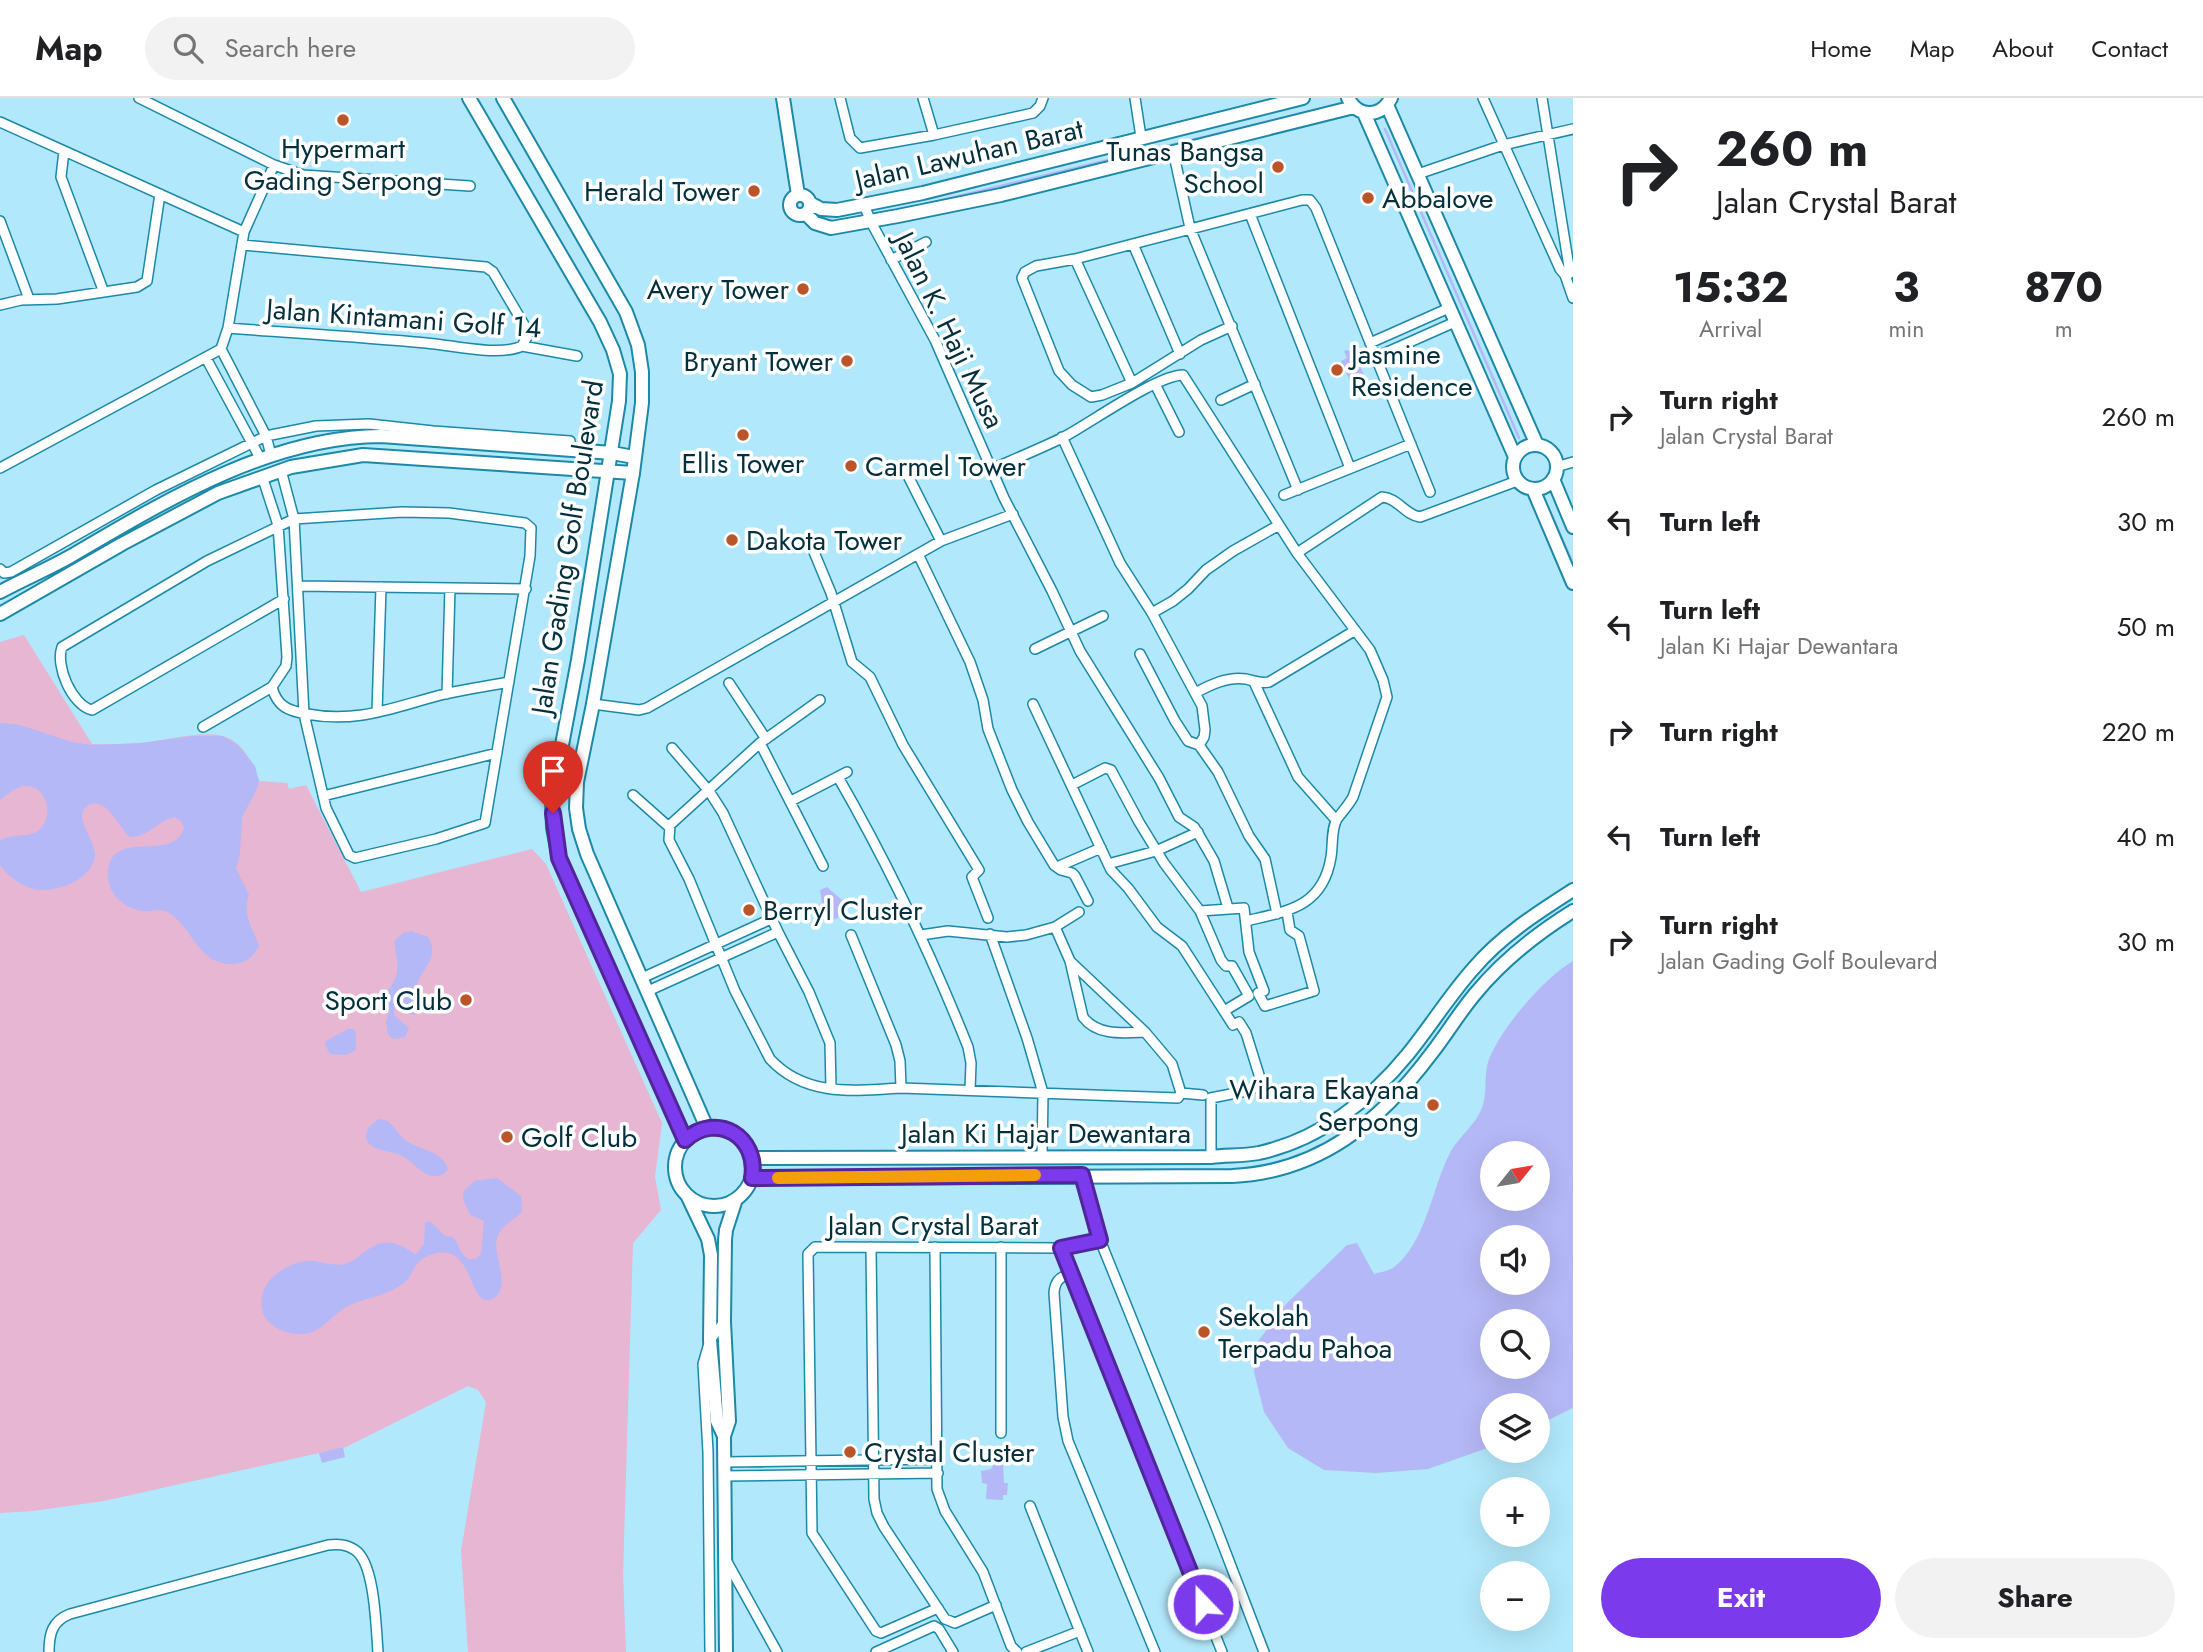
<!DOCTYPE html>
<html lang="en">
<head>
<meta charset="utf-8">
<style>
	:root { --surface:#fff; --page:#f2f2f2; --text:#202124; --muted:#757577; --line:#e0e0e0; --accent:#7c3aed }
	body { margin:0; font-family:Jost,sans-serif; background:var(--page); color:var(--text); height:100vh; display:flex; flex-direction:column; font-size:26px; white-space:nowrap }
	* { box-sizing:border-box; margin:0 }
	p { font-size:23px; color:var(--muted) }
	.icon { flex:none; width:38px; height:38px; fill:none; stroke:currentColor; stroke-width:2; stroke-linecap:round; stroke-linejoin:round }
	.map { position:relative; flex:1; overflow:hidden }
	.drawer { display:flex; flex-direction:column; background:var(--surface); width:630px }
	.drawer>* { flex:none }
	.banner { background:#fff; color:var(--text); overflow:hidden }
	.needle { width:46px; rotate:60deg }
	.fabs { position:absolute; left:1480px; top:1043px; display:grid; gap:14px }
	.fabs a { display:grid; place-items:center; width:70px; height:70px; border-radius:50%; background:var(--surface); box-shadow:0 7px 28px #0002; font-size:35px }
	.pin { position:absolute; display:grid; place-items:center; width:60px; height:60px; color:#fff; margin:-72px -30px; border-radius:50% 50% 50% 0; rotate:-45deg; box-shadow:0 0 7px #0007 }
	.pin .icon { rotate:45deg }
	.me { position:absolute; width:77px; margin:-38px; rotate:338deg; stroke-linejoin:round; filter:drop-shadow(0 0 5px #0008) }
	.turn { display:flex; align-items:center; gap:24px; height:147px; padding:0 28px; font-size:32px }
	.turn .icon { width:91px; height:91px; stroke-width:2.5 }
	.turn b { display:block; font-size:49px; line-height:60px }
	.eta { display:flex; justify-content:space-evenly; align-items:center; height:119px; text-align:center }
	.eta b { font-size:42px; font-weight:700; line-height:49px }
	.action { display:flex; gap:14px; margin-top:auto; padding:14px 28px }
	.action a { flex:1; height:80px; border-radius:42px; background:var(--accent); color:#fff; font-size:28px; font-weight:700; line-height:80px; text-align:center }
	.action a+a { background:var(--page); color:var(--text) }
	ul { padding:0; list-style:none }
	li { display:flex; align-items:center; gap:21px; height:105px; padding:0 28px }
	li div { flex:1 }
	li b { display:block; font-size:26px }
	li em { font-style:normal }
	header { display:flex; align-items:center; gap:42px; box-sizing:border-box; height:98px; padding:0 35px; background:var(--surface); border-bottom:2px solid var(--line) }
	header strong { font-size:33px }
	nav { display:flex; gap:38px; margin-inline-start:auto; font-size:24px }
	.search { width:490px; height:63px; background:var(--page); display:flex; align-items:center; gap:18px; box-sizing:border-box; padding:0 24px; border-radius:38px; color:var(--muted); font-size:26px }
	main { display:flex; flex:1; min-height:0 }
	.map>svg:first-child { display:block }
	.green { fill:#e6b6d3 }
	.water { fill:#b5b8f6; fill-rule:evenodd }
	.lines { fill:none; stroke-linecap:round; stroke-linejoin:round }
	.stream { stroke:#b5b8f6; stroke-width:2.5 }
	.minor-casing { stroke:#1b89a7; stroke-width:12 }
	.tertiary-casing { stroke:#1b89a7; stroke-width:16 }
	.secondary-casing { stroke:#1b89a7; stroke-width:16 }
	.minor { stroke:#fff; stroke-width:9 }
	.tertiary { stroke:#fff; stroke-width:12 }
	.secondary { stroke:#fff; stroke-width:12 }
	.route-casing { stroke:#51269a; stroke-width:18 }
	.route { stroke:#7c3aed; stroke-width:12 }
	.slow { stroke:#f59e0b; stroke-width:12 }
	.poi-dot { fill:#bb5529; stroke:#fff; stroke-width:2.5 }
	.labels { text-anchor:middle; stroke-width:7; stroke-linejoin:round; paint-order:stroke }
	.poi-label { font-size:28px; fill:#03303c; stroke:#fff; text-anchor:start }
	.street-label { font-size:28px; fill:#03303c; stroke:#fff }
</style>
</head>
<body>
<header>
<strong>Map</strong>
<div class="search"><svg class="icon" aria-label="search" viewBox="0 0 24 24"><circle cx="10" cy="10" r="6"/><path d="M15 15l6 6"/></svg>Search here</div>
<nav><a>Home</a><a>Map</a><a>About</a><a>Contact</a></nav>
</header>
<main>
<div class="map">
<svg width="1573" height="1554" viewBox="0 0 1573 1554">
	<rect width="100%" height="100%" fill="#b2e8fb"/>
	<!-- green -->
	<path class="green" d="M 24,537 L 92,646 C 108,646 125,647 141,645 C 162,643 203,632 223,638 C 242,643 254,666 259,683 L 287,685 L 289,691 L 306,687 L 361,794 L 532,751 L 546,766 L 662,1025 L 655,1079 L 661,1112 L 633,1145 L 623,1477 L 626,1554 L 468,1554 L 461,1453 L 486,1304 L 478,1292 L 468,1288 L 346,1349 L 104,1403 L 33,1413 L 0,1415 L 0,544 Z"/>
	<!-- water -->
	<path class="water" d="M 1348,252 L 1355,258 L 1367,283 L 1353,290 L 1341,263 L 1347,260 L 1344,253 Z
		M 0,625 L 20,627 L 72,644 L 92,647 L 140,645 L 193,638 L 223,638 L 238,647 L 255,668 L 259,683 L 257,691 L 242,719 L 240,756 L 236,770 L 249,797 C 242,817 253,831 259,848 C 253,859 247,865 234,866 C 197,867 195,832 169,815 C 161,809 152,814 143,813 C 123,811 106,794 108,773 C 113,729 173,766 184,730 L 181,723 L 175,719 C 157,722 150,739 130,739 C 120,731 108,701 92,706 C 68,714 96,742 95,757 C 93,781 60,793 40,792 C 25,791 8,779 0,767 L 0,742 C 13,735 27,740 38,733 C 55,720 48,686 24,688 C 15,689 7,697 0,702 Z
		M 827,789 L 842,802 L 838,812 L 838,820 L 827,824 L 823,819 L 816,819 L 813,815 L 815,809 L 822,805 L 820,792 Z
		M 411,833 L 428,839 C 445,867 405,877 420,903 L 420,909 L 415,917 L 404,914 L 400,908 L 402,898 L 398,896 L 394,898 L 394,917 L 409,930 L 405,939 L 394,941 L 388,937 L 386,923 C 392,908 388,909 385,896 C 403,876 397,866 394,843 L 403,835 Z
		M 1573,863 L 1573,1310 L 1538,1327 L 1538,1307 L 1493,1307 L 1493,1348 L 1428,1371 L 1376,1375 L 1324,1372 L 1288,1350 L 1264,1314 L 1254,1274 L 1256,1246 L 1286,1206 L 1347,1147 L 1357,1145 L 1374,1176 C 1380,1174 1389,1173 1394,1169 C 1426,1145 1432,1089 1450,1055 C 1459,1038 1477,1026 1483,1007 C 1487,993 1484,978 1488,964 C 1499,932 1544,880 1573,863 ZM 1493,1055 L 1538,1055 L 1538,1101 L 1493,1101 ZM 1493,1139 L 1538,1139 L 1538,1185 L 1493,1185 ZM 1493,1223 L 1538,1223 L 1538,1269 L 1493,1269 Z
		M 348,931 L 353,931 L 356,935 L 356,952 L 346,957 L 330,956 L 325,947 L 326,943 Z
		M 379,1021 C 394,1021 396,1037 408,1044 C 421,1052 444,1054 448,1071 C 444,1076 441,1079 434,1078 C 422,1078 413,1063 402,1058 C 392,1052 367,1054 366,1038 C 366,1030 373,1025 379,1021 Z
		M 497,1080 L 521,1098 L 522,1114 C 513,1123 501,1127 497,1140 C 492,1155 512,1189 494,1200 C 466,1217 477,1134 426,1159 C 414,1164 414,1175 406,1183 C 390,1198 367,1199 348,1208 C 334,1215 324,1231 309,1235 C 296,1238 278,1234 269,1224 C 261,1216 260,1205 263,1195 C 268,1176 295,1161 314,1163 C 325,1165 334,1168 345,1166 C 353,1164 357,1159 363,1155 C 385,1138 395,1144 416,1156 L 424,1146 L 425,1125 L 430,1123 L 445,1138 L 453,1139 C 460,1147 458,1154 468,1161 L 475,1161 L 481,1156 L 484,1123 L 470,1117 L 463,1101 L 464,1093 L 474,1083 Z
		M 343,1349 L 345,1359 L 322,1365 L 319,1355 Z
		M 995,1364 L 1003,1365 L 1004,1385 L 1008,1385 L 1007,1397 L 1003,1397 L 1003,1402 L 986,1401 L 987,1386 L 982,1385 L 981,1373 L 991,1371 Z"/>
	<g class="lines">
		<!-- stream -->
		<path class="stream" d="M 1385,31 L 1519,340
			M 934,104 L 1316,12
			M 1550,413 L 1573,466"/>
		<defs>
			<path id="minor" d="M 139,0 L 274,67 L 303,77 L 470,88
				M 840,0 L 850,40 L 860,50 L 934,37 L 1033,15 L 1040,8 L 1043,0
				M 923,0 L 934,37
				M 1135,0 L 1141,39
				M 1483,0 L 1560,171 L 1565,177
				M 1542,0 L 1569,169 L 1569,176 L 1565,177 L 1573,200
				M 0,24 L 244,134
				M 64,53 L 61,79 L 103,192
				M 1173,53 L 1190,130 L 1298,392
				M 1418,76 L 1503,47 L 1573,31
				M 864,107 L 871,124 L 935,242 L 1004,400 L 1052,493 L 1080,553 L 1159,680 L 1179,719 L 1194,729 L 1199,737 L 1214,763 L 1228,810
				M 1250,116 L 1350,370
				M 0,123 L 29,201
				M 1133,146 L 1180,256
				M 243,147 L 486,169 L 493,174 L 526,230 L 527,239 L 522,248
				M 1075,161 L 1132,285
				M 891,162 L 926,144
				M 0,207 L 21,202 L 57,201 L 137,189 L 147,183 L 160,96
				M 1232,228 L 1201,242 L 1132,285 L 1102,297 L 1091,299 L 1072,287 L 1059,273 L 1022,180 L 1025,174 L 1036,168 L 1075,161 L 1302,102 L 1310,102 L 1316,110 L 1430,394
				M 228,230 C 294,235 360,239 426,245 C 452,247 499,259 522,248 L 577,258
				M 1370,245 L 1449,210
				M 221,251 L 266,338 L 271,357
				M 1376,259 L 1455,224
				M 206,260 L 260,360
				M 1155,286 L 1179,334
				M 1221,302 L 1255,286
				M 1062,339 L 1120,465 L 1152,515 L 1202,608 L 1205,632 L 1204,639 L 1199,647
				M 903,368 L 941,443
				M 1556,369 L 1573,364
				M 0,370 L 221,251 L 228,230 L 244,134 L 274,67
				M 992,371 C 1015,361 1039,351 1062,340 C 1089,326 1157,277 1183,277 L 1297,455 L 1370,552 L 1383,582 L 1387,599 L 1353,699 C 1348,708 1342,714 1337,721 C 1331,731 1333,748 1331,759 C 1323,809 1288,813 1246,823
				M 281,372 L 294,421 L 304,616 L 326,710 L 349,757 L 355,760 L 436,741 L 485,725 L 530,458 L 531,430 L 525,425 L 449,415 L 402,414 L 294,421 L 207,463 L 62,549 C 55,568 72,607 92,612 L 284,501
				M 262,378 L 278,427 L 287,559 L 286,568 L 272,589 C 277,609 289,613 307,616 C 359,626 396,608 445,596 C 466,591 488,588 509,584
				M 1284,397 L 1411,346
				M 809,442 L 831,495 L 852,564 L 870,579 L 903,647 L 979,772 L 972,779 L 988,820
				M 1297,455 L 1382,399 C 1398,400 1405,417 1420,419 L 1517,383
				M 918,456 L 970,564 L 983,602 L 988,631 L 1012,692 L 1028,724 L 1054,767 L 1061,772 L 1072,775 L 1075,778 L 1088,803
				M 0,471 L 4,475 L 11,474 L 156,392 L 266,338 L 316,328 L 369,326 L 433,333 L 570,343
				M 298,488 L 526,491
				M 1152,515 L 1173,503 L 1188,491 L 1206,472 L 1233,453 L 1279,427
				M 1035,551 L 1103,518
				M 1140,556 L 1175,623 L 1188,643 L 1199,647
				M 1254,584 L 1298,679 L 1336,722
				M 729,585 L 766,641
				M 1195,595 C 1210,587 1228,578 1246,581 C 1255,583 1260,586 1269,584 L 1354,533
				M 447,596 L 450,490
				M 820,602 L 760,645 L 670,727 L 669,742 L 689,781 L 735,893 L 770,961 C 805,999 854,993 901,990 L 1178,1000 L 1181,995 L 1172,966 L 1145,934 C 1123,935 1097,938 1083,919 L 1070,863 L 1055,829
				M 593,606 L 639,612 L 647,610 L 941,443 L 1013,416
				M 1033,606 L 1111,772 L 1128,790 L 1157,829 L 1182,848 L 1224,913
				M 377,614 L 381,489
				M 203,629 L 272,589
				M 760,645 L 823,768
				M 1199,647 L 1218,674 L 1249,738 L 1265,761 L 1277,816
				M 672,650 L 709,693 L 723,715 L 778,834 L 809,894 L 830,945 L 831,990
				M 838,679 C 888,766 931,856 968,949 L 971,965 L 970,992
				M 1072,687 L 1105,670 L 1111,672 L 1139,724 L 1164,765 L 1200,813 L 1221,862 L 1226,868 L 1232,868 L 1249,898 L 1224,913 L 1233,927 L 1239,924 L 1246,935 L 1260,980 L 1251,992 L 1211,1000 L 1211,1059
				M 633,697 L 669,729
				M 323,698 L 497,655
				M 791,703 L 847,674
				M 1108,766 L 1156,753 L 1198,734
				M 1057,769 L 1101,750
				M 1200,813 L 1244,810 L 1249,854 L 1264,893 L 1258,895 L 1265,908 L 1314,893 L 1299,838 L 1290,832 L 1287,814
				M 990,836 L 1027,940 L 1043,995 L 1042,1059
				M 851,837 L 896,947 L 900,963 L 901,990
				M 921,837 L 948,833 L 1007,839 L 1026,837 L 1055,829 L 1079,814
				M 1071,864 L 1145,934
				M 642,880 L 773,820
				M 648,893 L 778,834
				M 1181,995 L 1203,997
				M 1082,1077 L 1100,1142 L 1216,1429 L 1264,1554
				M 871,1149 L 874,1401 L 877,1415 L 884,1429 L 945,1521 L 955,1525 L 996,1507
				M 935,1149 L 937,1391 L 945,1413 L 983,1474 L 1011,1548 L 1017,1554
				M 1061,1150 L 1222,1554
				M 1070,1175 C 1059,1180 1055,1183 1054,1195 L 1063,1319 L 1068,1343 L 1155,1554
				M 1001,1335 L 1001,1149
				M 724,1364 L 938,1361
				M 724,1378 L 938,1375
				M 1030,1408 L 1088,1554
				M 726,1462 L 777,1554
				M 938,1510 L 881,1535 L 876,1533 L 812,1435 L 808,1156 L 815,1149 L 1061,1150 L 1100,1142
				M 49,1554 C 49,1536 52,1523 70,1516 L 328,1447 C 338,1446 346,1446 355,1452 C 375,1465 376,1530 378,1554
				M 710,1554 L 708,1354 L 703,1266 L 710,1242 L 724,1224
				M 876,1554 L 934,1528 L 939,1531 L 953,1554
				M 1026,1554 L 1080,1533"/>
			<path id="tertiary" d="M 783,0 L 798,97
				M 1348,0 C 1358,20 1381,20 1391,0
				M 1387,7 L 1537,347
				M 1364,15 L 1515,359
				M790 107a10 10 0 1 1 20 0a10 10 0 1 1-20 0Z
				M 810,105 L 821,111 L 837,112 L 923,95 L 1303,0
				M 806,116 L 815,125 L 831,130 L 898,118 L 1001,97 L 1354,9
				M1513 369a22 22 0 1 1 44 0a22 22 0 1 1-44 0Z
				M 1553,381 L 1573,429
				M 1533,391 L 1573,485
				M 0,494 C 24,481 48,471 71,458 C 165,403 269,339 381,338 L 612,355 L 634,359
				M 0,516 L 122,446 L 218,395 L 291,369 L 363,357 L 633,375
				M 752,1060 L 1211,1059 C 1226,1057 1243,1058 1259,1055 C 1318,1042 1370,1003 1408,956 C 1430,929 1449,898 1473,871 C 1501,838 1537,815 1573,792
				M 752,1080 L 1232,1078 C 1319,1074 1380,1024 1431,956 C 1446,937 1459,915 1475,896 C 1503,862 1536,836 1573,813"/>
			<path id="secondary" d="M 469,0 L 600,224 L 613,252 L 620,276 L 619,303 L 578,562 L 552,700 L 553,730 L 559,760 L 685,1042
				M 503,0 L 626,214 L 638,247 L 642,274 L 642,305 L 633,375 L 593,606 L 577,684 L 576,710 L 579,731 L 587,756 L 707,1030
				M675 1069a39 39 0 1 1 78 0a39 39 0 1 1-78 0Z
				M 687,1097 L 708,1141 L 711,1157 L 710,1242 L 717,1323 L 724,1338
				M 726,1554 L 724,1338 L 729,1323 L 724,1224 L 725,1142 L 726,1132 L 736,1101"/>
		</defs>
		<!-- minor casing -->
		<use href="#minor" class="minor-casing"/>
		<!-- tertiary casing -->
		<use href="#tertiary" class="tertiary-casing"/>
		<!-- secondary casing -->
		<use href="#secondary" class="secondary-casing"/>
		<!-- minor -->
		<use href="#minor" class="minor"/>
		<!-- tertiary -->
		<use href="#tertiary" class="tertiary"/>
		<!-- secondary -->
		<use href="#secondary" class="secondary"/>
	</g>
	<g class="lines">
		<defs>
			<path id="route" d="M 553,715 L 559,760 L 685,1042 C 717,1013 759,1039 752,1080 L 1082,1077 L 1100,1142 L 1061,1150 L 1203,1506"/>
		</defs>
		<!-- route casing -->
		<use href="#route" class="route-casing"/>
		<!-- route -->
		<use href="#route" class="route"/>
		<!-- slow -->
		<path class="slow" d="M 778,1080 L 1035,1077"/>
	</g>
	<!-- markers -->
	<g class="poi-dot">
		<circle cx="343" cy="22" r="7"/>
		<circle cx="1278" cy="69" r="7"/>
		<circle cx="754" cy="93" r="7"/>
		<circle cx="1368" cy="100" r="7"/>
		<circle cx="803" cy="191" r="7"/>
		<circle cx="847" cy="263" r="7"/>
		<circle cx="1337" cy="272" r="7"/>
		<circle cx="743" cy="337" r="7"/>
		<circle cx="851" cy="368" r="7"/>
		<circle cx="732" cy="442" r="7"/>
		<circle cx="749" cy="812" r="7"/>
		<circle cx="466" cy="902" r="7"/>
		<circle cx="1433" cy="1007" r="7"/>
		<circle cx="507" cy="1039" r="7"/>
		<circle cx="1204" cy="1234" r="7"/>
		<circle cx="850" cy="1354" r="7"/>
	</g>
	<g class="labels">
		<!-- poi labels -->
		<g class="poi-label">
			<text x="343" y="60" text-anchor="middle">Hypermart<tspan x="343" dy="32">Gading Serpong</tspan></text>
			<text x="1264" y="63" text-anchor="end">Tunas Bangsa<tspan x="1264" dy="32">School</tspan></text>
			<text x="740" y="103" text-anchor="end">Herald Tower</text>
			<text x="1382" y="110">Abbalove</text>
			<text x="789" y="201" text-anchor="end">Avery Tower</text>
			<text x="1351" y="266">Jasmine<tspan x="1351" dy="32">Residence</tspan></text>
			<text x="833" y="273" text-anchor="end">Bryant Tower</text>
			<text x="743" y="375" text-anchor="middle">Ellis Tower</text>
			<text x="865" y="378">Carmel Tower</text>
			<text x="746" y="452">Dakota Tower</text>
			<text x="763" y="822">Berryl Cluster</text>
			<text x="452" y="912" text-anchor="end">Sport Club</text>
			<text x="1419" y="1001" text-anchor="end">Wihara Ekayana<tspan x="1419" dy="32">Serpong</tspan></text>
			<text x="521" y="1049">Golf Club</text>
			<text x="1218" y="1228">Sekolah<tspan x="1218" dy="32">Terpadu Pahoa</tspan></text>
			<text x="864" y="1364">Crystal Cluster</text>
		</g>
		<!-- street labels -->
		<g class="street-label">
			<text transform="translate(969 56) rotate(-13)" y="10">Jalan Lawuhan Barat</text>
			<text transform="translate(404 220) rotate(4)" y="10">Jalan Kintamani Golf 14</text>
			<text transform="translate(950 232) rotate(64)" y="10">Jalan K. Haji Musa</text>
			<text transform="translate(567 449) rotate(-81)" y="10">Jalan Gading Golf Boulevard</text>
			<text x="1046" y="1045">Jalan Ki Hajar Dewantara</text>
			<text x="933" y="1137">Jalan Crystal Barat</text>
		</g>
	</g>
</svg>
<div class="fabs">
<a><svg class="needle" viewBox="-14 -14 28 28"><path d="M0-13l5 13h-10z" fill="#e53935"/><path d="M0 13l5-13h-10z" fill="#757577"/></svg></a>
<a><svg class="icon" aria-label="sound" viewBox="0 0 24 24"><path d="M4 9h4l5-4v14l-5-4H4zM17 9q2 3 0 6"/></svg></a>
<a><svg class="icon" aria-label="search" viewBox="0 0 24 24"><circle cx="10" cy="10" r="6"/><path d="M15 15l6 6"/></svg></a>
<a><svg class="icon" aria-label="layers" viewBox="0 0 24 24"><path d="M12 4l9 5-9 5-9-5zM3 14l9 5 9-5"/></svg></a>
<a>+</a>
<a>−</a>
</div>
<div class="pin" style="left:553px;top:715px;background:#d93025"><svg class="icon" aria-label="arrive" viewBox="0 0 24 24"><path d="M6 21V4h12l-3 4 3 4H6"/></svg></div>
<svg class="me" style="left:1203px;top:1506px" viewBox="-20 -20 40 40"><circle r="17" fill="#7c3aed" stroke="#fff" stroke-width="3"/><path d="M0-11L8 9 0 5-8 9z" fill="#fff"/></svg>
</div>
<section class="drawer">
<div class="banner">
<div class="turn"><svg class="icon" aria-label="right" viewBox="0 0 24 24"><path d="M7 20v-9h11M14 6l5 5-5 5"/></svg><div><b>260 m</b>Jalan Crystal Barat</div></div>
</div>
<div class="eta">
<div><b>15:32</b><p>Arrival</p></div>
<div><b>3</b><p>min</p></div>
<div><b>870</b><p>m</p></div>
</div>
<ul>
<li><svg class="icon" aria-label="right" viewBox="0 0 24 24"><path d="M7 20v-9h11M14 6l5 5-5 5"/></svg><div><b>Turn right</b><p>Jalan Crystal Barat</p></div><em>260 m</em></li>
<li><svg class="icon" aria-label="left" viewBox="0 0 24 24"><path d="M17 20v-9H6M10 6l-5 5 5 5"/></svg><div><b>Turn left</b></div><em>30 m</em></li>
<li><svg class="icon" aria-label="left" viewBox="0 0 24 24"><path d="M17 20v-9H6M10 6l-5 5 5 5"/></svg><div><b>Turn left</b><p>Jalan Ki Hajar Dewantara</p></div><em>50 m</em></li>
<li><svg class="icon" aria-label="right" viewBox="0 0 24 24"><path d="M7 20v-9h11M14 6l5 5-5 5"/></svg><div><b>Turn right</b></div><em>220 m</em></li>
<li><svg class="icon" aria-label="left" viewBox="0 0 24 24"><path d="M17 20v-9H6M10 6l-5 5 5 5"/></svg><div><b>Turn left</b></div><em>40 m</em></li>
<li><svg class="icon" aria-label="right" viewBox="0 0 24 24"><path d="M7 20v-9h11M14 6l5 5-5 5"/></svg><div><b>Turn right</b><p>Jalan Gading Golf Boulevard</p></div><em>30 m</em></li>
</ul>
<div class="action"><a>Exit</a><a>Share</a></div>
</section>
</main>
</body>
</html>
